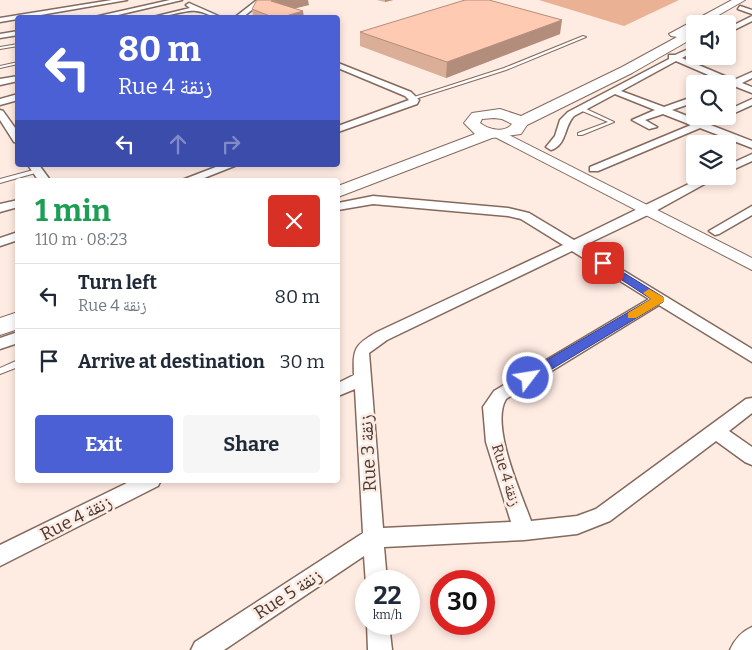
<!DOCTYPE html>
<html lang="en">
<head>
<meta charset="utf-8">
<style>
	:root { --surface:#fff; --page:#f6f6f7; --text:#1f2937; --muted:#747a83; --line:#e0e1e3; --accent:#4c60d5 }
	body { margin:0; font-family:Bitter,"Noto Naskh Arabic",serif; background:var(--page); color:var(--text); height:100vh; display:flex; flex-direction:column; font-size:19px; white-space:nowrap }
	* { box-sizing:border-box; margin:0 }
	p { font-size:16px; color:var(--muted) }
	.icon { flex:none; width:28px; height:28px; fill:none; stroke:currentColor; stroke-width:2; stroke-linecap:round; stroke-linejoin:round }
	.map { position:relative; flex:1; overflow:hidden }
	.sheet { position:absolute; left:15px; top:178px; width:325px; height:305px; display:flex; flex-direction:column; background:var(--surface); border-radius:5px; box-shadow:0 2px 8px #0003 }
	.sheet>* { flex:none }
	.top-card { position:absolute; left:15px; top:15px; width:325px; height:152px; border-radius:5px; box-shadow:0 2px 8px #0003; background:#4c60d5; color:#fff; overflow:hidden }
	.fabs { position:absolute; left:686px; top:15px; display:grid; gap:10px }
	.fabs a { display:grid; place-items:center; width:50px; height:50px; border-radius:5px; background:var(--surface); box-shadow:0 2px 8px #0003; font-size:25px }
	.speed { position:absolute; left:355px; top:570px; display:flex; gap:10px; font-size:25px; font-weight:700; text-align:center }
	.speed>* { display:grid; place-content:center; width:65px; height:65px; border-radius:50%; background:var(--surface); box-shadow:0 2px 8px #0003; line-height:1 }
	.speed small { font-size:12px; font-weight:400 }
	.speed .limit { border:8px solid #d22; background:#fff; color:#111 }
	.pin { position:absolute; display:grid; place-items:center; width:42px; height:42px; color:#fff; margin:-21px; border-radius:10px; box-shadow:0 2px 8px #0006 }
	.me { position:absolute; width:55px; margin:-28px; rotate:59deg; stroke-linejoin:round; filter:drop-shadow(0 0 4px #0008) }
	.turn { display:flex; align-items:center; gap:18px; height:105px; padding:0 20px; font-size:22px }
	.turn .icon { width:65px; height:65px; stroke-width:2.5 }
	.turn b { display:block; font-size:35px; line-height:42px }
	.lanes { display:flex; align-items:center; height:48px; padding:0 20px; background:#0003; justify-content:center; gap:25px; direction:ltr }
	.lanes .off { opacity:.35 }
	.round { display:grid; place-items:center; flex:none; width:52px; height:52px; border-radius:5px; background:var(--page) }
	.overview { display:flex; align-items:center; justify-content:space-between; height:85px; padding:0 20px }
	h1 { font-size:30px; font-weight:700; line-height:38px; color:#1e9e55 }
	.button { display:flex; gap:10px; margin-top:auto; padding:10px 20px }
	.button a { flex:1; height:58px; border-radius:5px; background:var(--accent); color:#fff; font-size:20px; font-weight:700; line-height:58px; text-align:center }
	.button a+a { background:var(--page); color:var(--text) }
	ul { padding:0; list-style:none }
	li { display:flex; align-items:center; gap:15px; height:65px; padding:0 20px; border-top:1px solid var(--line) }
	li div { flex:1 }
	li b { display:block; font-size:19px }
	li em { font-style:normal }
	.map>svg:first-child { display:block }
	.green { fill:#ebb195 }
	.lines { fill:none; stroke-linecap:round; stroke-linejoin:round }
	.service-casing { stroke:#85695c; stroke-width:2 }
	.minor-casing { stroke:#85695c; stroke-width:3 }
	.tertiary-casing { stroke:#85695c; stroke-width:2 }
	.primary-casing { stroke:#85695c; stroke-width:2 }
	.service { fill:#fff; fill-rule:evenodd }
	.minor { fill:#fff; fill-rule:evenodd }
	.tertiary { fill:#fff; fill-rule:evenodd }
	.primary { fill:#fff; fill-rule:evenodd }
	.wall { fill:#dbae98 }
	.shaded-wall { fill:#b28d7c }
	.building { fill:#ffcab1; stroke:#b28d7c }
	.route { fill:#4c60d5; stroke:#313e8a }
	.slow { fill:#f59e0b }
	.labels { text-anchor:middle; stroke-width:5; stroke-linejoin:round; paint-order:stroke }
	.street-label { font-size:15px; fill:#473a34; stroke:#feebe2 }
	.near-street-label { font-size:18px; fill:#473a34; stroke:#feebe2 }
</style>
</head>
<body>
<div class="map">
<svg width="752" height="650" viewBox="0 0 752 650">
	<rect width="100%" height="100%" fill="#feebe2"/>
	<!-- green -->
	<path class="green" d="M 539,0 L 679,0 L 624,26 Z"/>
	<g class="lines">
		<defs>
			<path id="service" d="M 583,36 L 586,37 L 506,70 L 415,99 L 411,98 L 504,68 Z
				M 18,44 L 18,46 L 0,49 L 0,47 Z
				M 18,62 L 18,64 L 0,68 L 0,66 Z
				M 580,108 L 584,108 L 614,122 L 582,135 L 578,135 L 578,133 L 608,122 L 580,110 Z
				M 37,169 L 40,171 L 39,172 L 0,183 L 0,179 Z
				M 18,360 L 18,367 L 0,374 L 0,368 Z"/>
			<path id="minor" d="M 112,0 L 127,0 L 0,22 L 0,18 Z
				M 170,0 L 182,0 L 105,18 L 90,18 Z
				M 257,0 L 264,0 L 242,18 L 234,18 Z
				M 189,3 L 223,18 C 213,18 206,12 196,11 C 188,9 162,18 149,18 L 190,8 L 186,5 Z
				M 740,6 L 752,10 L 752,14 L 738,9 Z
				M 752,16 L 752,21 L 728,33 L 728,28 Z
				M 18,31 L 18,35 L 0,38 L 0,34 Z
				M 695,46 L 695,51 L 682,58 L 734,80 L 752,72 L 752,78 L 742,83 L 752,87 L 752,93 L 734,86 L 728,87 L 727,83 L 676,61 L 621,91 L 664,107 L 695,96 L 695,102 L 672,110 L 700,121 L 711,116 L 725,116 L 708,124 L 752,141 L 752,148 L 700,128 L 598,171 L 590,171 L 590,167 L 691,125 L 663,114 L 645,120 L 657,127 L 649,129 L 632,120 L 655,110 L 615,94 L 574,116 C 564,126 567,145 551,150 L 546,147 L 555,136 L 560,120 L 568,112 L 669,59 L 669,55 L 675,55 Z
				M 338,63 L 411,92 L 419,100 L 417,104 L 338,132 L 338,126 L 409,100 L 405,96 L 338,68 Z
				M 18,76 L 18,81 L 0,85 L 0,79 Z
				M 18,94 L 18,100 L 0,105 L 0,99 Z
				M 752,99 L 752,105 L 728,116 L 728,110 Z
				M 0,110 L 3,111 L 18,132 L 18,143 L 14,142 L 0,120 Z
				M 752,154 L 752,161 L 728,172 L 728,165 Z
				M 28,165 L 39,165 L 50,180 L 38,180 Z
				M 221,165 L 237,165 L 199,180 L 182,180 Z
				M 705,176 L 719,176 L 652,213 L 583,246 L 752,349 L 752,362 L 659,305 L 506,399 C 490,425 521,493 531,521 L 577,516 L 596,509 L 746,399 L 752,398 L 752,413 L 729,431 L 752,447 L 752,465 L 745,462 L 716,441 L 610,521 L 577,534 L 524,540 L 384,547 L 387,581 L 366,581 L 366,584 L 364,556 L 224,650 L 191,650 L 195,642 L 363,533 L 355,389 L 338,396 L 338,383 L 354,375 C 353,349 354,345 377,332 L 563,245 L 521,219 L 508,216 L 373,204 L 338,210 L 338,203 L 373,196 L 508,208 L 529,213 L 574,240 ZM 572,251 L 649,299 L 494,391 L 483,407 L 486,442 L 511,522 L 383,528 L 369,353 L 387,340 Z
				M 18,200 L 18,207 L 0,212 L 0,204 Z
				M 752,206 L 752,215 L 719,234 L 715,235 L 709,231 Z
				M 18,232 L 18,240 L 0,246 L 0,238 Z
				M 18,332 L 18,343 L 0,349 L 0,338 Z
				M 133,480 L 161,480 L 158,486 L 0,566 L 0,545 Z
				M 367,624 L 389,624 L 392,650 L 368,650 Z
				M 752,627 L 752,650 L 730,650 C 735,639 741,632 752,627 Z"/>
			<path id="tertiary" d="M 499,130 L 752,258 L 752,270 L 495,137 L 493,134 Z"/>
			<path id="primary" d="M 732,0 L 745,0 L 703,24 L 695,24 L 695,37 L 632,73 L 527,125 L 521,134 L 492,138 L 338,197 L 338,186 L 475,134 L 464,123 L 472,113 L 500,109 L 521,116 L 622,67 L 677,37 L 671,36 L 669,34 ZM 494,118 L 502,119 L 512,124 C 504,134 488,129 480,123 L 482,119 Z
				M 18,312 L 18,329 L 0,335 L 0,318 Z"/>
		</defs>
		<!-- service casing -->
		<use href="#service" class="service-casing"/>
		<!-- minor casing -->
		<use href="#minor" class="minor-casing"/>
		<!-- tertiary casing -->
		<use href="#tertiary" class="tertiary-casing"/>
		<!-- primary casing -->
		<use href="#primary" class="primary-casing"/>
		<!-- service -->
		<use href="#service" class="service"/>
		<!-- minor -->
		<use href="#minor" class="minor"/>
		<!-- tertiary -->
		<use href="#tertiary" class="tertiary"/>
		<!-- primary -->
		<use href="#primary" class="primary"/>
	</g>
	<!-- wall -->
	<path class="wall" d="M 377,0 L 393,0 L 385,2 Z
		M 309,5 L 295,8 L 304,18 L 253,18 L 252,9 Z
		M 360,32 L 560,34 L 446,78 L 360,46 Z"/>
	<!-- shaded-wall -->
	<path class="shaded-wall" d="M 274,0 L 308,0 L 309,5 L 273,14 L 271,1 Z
		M 385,0 L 393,0 L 385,2 Z
		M 303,11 L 304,18 L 279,18 Z
		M 562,20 L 560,34 L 446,78 L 447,62 Z"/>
	<!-- building -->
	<path class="building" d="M 257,0 L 274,0 L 271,1 L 303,11 L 279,18 L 275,18 L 252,9 Z
		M 465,0 L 489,0 L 562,20 L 447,62 L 360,32 Z"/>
	<!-- route -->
	<path class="route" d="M 603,260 L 663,297 L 663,302 L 532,381 L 523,381 L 522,378 L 523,374 L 651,299 L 599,265 L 599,261 Z"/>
	<!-- slow -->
	<path class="slow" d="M 649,289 L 663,297 L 663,302 L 636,318 L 628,318 L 628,313 L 651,299 L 643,293 Z"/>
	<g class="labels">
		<!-- street labels -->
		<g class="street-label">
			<text transform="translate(506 475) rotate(73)" y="5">Rue 4 زنقة</text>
		</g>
		<!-- near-street labels -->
		<g class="near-street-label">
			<text transform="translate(368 453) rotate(-93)" y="6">Rue 3 زنقة</text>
			<text transform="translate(76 518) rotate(-27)" y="6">Rue 4 زنقة</text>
			<text transform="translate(288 594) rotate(-33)" y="6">Rue 5 زنقة</text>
		</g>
	</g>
</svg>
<div class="fabs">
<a><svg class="icon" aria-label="sound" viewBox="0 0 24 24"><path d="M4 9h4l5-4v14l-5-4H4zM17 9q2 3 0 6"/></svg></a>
<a><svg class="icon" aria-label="search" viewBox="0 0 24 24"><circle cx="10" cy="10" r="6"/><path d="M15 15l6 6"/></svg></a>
<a><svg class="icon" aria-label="layers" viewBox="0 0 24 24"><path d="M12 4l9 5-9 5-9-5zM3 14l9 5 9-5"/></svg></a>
</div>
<div class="speed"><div>22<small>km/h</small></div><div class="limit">30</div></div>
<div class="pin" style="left:603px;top:263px;background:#d93025"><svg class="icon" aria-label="arrive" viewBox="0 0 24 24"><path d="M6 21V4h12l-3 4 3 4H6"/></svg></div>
<svg class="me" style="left:528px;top:378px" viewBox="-20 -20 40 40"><circle r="17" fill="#4c60d5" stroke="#fff" stroke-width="3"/><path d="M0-11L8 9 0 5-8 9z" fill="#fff"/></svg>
<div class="top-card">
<div class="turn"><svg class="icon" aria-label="left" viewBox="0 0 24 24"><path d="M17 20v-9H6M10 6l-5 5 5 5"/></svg><div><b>80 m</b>Rue 4 زنقة</div></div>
<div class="lanes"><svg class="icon" aria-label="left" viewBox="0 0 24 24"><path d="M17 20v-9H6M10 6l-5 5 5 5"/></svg><svg class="icon off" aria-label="ahead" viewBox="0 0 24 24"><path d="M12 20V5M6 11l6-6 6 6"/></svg><svg class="icon off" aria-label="right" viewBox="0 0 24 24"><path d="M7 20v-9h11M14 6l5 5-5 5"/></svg></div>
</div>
<section class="sheet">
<div class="overview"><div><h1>1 min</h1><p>110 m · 08:23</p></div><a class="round" style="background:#d93025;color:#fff"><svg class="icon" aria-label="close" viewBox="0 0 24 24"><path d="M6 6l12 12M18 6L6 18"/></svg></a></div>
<ul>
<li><svg class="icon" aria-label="left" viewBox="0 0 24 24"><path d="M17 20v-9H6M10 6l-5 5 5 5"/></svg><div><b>Turn left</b><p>Rue 4 زنقة</p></div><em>80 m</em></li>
<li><svg class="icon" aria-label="arrive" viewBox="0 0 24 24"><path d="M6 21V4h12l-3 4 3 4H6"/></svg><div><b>Arrive at destination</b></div><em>30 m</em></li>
</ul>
<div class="button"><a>Exit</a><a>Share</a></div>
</section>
</div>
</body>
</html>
